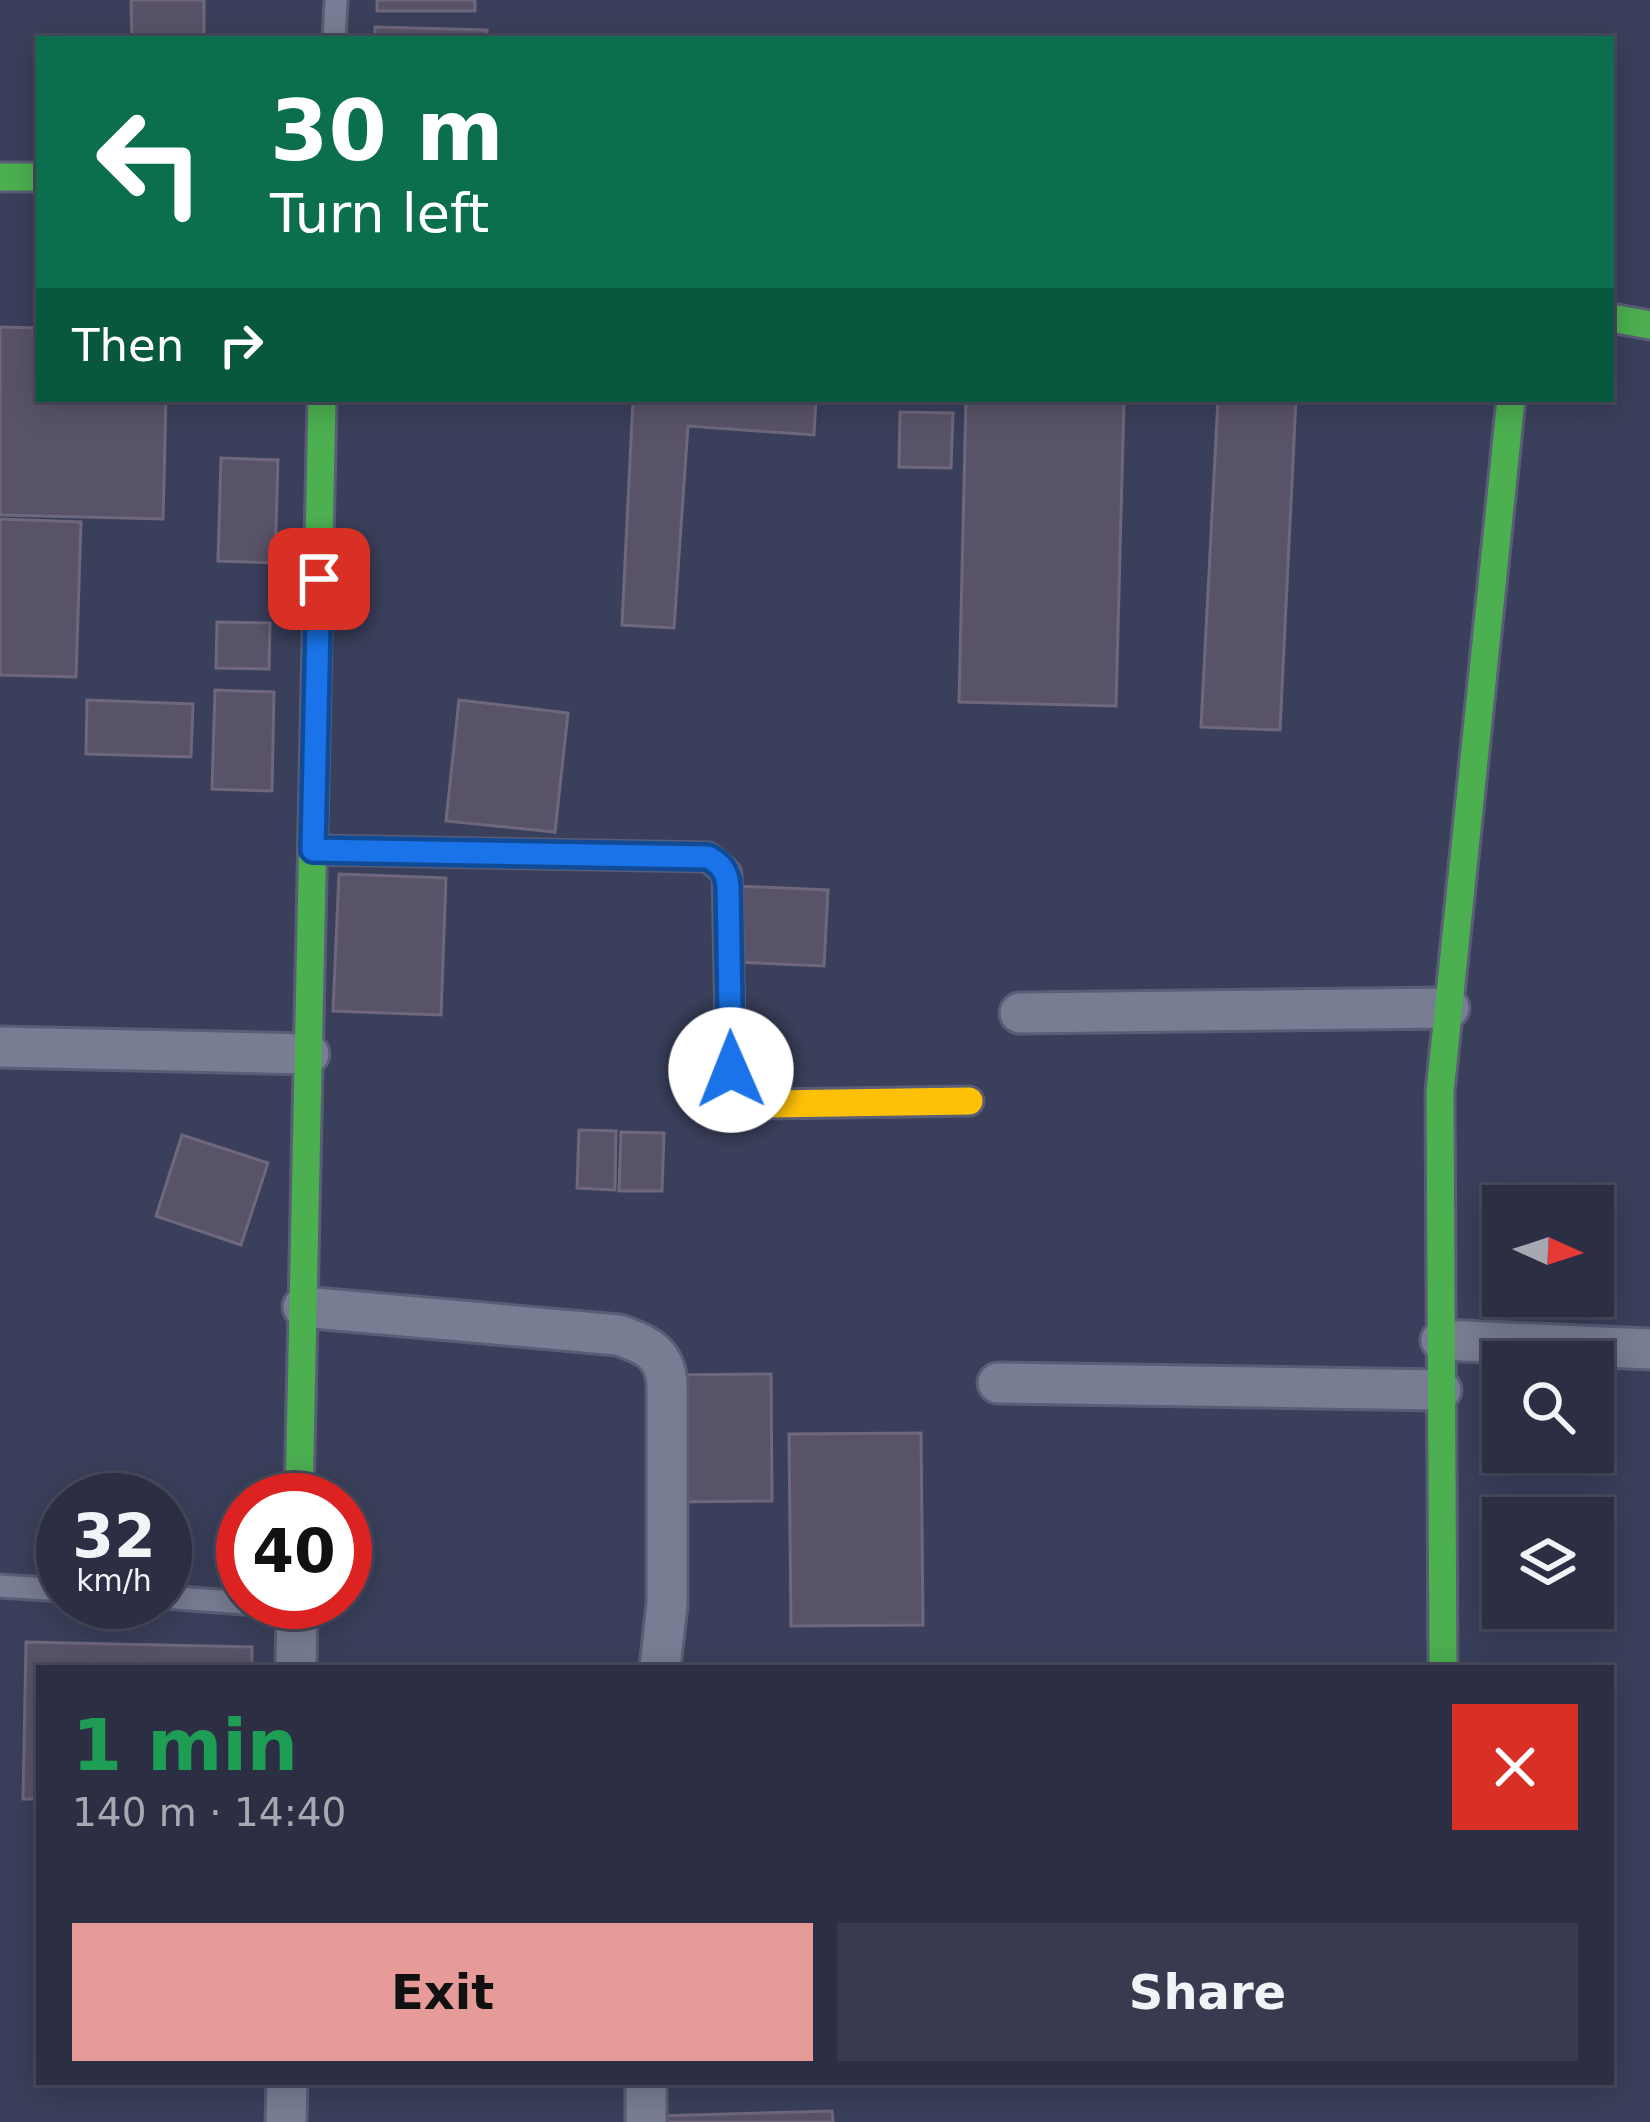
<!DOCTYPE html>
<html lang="en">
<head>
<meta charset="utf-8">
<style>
	:root { --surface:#2c2f44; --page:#383b4f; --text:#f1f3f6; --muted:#a6a9b2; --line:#484a5d; --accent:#e69b98 }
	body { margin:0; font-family:"DejaVu Sans",sans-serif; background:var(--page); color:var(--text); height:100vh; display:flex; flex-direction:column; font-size:45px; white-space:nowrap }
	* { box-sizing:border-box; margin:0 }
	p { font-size:39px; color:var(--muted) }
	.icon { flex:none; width:66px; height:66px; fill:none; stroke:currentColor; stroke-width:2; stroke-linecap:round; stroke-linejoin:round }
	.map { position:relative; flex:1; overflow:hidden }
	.details { position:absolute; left:36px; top:1665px; width:1578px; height:420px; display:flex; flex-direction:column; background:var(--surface); border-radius:0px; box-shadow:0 6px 30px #0003,0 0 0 3px var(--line) }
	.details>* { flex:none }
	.banner { position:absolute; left:36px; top:36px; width:1578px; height:366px; border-radius:0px; box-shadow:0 6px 30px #0003,0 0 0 3px var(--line); background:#0b6e4f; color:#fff; overflow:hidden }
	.needle { width:78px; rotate:93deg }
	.fabs { position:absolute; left:1482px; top:1185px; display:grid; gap:24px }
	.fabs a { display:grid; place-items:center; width:132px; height:132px; border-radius:0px; background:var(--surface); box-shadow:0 6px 30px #0003,0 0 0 3px var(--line); font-size:60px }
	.speed { position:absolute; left:36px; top:1473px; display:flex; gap:24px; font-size:60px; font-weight:700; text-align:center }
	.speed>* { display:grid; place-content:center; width:156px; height:156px; border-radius:50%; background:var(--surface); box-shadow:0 6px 30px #0003,0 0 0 3px var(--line); line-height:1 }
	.speed small { font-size:30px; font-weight:400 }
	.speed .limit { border:18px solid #d22; background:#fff; color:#111 }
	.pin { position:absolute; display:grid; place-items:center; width:102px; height:102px; color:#fff; margin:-51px; border-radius:24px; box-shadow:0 6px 18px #0006 }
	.me { position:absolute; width:132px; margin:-66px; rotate:359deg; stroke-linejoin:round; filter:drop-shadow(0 0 9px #0008) }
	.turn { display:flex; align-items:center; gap:42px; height:252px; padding:0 36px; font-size:54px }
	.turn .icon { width:156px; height:156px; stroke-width:2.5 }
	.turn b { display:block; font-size:84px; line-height:102px }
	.then { display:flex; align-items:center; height:114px; padding:0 36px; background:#0003; gap:24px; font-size:45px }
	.round { display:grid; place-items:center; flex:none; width:126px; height:126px; border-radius:0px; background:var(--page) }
	.overview { display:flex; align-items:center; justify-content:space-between; height:204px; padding:0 36px }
	h1 { font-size:72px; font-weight:600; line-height:90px; color:#1e9e55 }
	.action { display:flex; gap:24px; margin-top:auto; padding:24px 36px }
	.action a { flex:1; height:138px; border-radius:0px; background:var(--accent); color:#111; font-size:48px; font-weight:600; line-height:138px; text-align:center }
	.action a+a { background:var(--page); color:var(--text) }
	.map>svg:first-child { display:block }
	.building { fill:#595369; stroke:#6f677b; stroke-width:3 }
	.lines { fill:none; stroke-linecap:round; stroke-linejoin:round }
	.lane-casing { stroke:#595d76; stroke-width:27 }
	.street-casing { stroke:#595d76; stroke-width:45 }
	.fast-casing { stroke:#595d76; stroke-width:33 }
	.slow-casing { stroke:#595d76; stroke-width:33 }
	.jam-casing { stroke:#595d76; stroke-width:33 }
	.lane { stroke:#797d93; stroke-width:21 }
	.street { stroke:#797d93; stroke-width:39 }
	.fast { stroke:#4caf50; stroke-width:27 }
	.slow { stroke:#ffc107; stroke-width:27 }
	.jam { stroke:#c62828; stroke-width:27 }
	.route-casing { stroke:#114b97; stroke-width:30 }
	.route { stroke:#1a73e8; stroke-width:21 }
</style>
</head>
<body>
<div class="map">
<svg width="1650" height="2122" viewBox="0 0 1650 2122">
	<rect width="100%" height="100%" fill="#3a3f5b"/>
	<!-- building -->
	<path class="building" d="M 131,0 L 204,0 L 204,39 L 132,39 Z
		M 377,0 L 475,0 L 475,11 L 377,11 Z
		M 375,27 L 487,30 L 486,39 L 375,39 Z
		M 0,327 L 39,328 L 39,399 L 166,399 L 163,519 L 0,515 Z
		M 633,399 L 816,399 L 814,435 L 688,426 L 674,628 L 622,625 Z
		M 966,399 L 1124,399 L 1116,706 L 959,702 Z
		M 1218,399 L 1296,399 L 1280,730 L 1201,727 Z
		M 900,412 L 953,413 L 951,468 L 899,467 Z
		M 221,458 L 278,460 L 275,563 L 218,561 Z
		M 0,519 L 81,522 L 76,677 L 0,675 Z
		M 217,622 L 270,623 L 269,669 L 216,668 Z
		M 215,690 L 274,692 L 272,791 L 212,789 Z
		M 87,700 L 193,704 L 191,757 L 86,754 Z
		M 459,700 L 568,713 L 555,832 L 446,821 Z
		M 339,874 L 446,878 L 441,1015 L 333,1011 Z
		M 737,886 L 828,890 L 824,966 L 734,962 Z
		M 579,1130 L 616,1131 L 615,1190 L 577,1188 Z
		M 621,1132 L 664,1133 L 662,1191 L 619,1191 Z
		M 182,1135 L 268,1163 L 241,1245 L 156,1216 Z
		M 771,1374 L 772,1501 L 675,1502 L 674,1375 Z
		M 921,1433 L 923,1625 L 791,1626 L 789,1434 Z
		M 26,1642 L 252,1647 L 252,1668 L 39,1668 L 39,1799 L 23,1799 Z
		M 832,2111 L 833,2122 L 655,2122 L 655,2116 Z"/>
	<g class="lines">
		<defs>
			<path id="lane" d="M 334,39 L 336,0
				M 0,1586 L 63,1590
				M 165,1597 L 297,1607"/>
			<path id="street" d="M 1020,1013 L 1449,1008
				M 0,1047 L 309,1054
				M 303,1307 L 618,1335 C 646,1344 666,1353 667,1386 L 667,1604 L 660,1668
				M 1441,1340 L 1650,1349
				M 998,1383 L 1441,1390
				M 296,1668 L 297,1602
				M 646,2082 L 646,2122
				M 286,2122 L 287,2082"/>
			<path id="fast" d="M 0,177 L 39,177
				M 1611,318 L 1650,325
				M 299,1500 L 322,399
				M 1443,1668 L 1440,1092 L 1511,399"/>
			<path id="slow" d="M 721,868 L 727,874 L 731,1071 L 740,1091 L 770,1104 L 969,1101"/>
			<path id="jam" d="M 313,850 L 708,857 L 721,868"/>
		</defs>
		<!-- lane casing -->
		<use href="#lane" class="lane-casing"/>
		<!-- street casing -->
		<use href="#street" class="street-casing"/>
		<!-- fast casing -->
		<use href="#fast" class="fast-casing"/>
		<!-- slow casing -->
		<use href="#slow" class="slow-casing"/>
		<!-- jam casing -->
		<use href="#jam" class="jam-casing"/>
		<!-- lane -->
		<use href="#lane" class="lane"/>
		<!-- street -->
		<use href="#street" class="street"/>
		<!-- fast -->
		<use href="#fast" class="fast"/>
		<!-- slow -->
		<use href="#slow" class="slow"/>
		<!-- jam -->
		<use href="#jam" class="jam"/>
	</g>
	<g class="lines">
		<defs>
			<path id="route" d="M 319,579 L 313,850 L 708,857 C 721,864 727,872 728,886 L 731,1070"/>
		</defs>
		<!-- route casing -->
		<use href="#route" class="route-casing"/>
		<!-- route -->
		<use href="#route" class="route"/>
	</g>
</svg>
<div class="fabs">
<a><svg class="needle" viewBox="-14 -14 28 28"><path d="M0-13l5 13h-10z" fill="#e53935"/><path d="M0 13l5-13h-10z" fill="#a6a9b2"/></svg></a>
<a><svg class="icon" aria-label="search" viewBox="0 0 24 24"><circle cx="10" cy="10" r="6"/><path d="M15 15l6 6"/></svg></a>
<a><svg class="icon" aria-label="layers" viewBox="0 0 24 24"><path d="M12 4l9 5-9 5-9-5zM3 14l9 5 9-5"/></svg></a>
</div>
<div class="speed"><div>32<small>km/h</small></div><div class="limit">40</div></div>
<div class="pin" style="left:319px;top:579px;background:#d93025"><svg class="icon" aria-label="arrive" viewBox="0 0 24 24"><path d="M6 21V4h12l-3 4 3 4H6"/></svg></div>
<svg class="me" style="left:731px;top:1070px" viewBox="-20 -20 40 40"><circle r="19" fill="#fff"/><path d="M0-13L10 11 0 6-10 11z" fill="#1a73e8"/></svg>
<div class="banner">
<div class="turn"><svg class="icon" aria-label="left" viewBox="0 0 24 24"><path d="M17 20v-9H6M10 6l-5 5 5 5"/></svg><div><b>30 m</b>Turn left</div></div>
<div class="then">Then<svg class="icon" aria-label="right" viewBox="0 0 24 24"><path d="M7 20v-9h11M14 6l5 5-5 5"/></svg></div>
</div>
<section class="details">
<div class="overview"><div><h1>1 min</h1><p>140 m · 14:40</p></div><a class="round" style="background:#d93025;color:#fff"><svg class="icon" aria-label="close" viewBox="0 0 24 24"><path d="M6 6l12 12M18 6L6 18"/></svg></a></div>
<div class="action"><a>Exit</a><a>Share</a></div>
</section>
</div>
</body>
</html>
